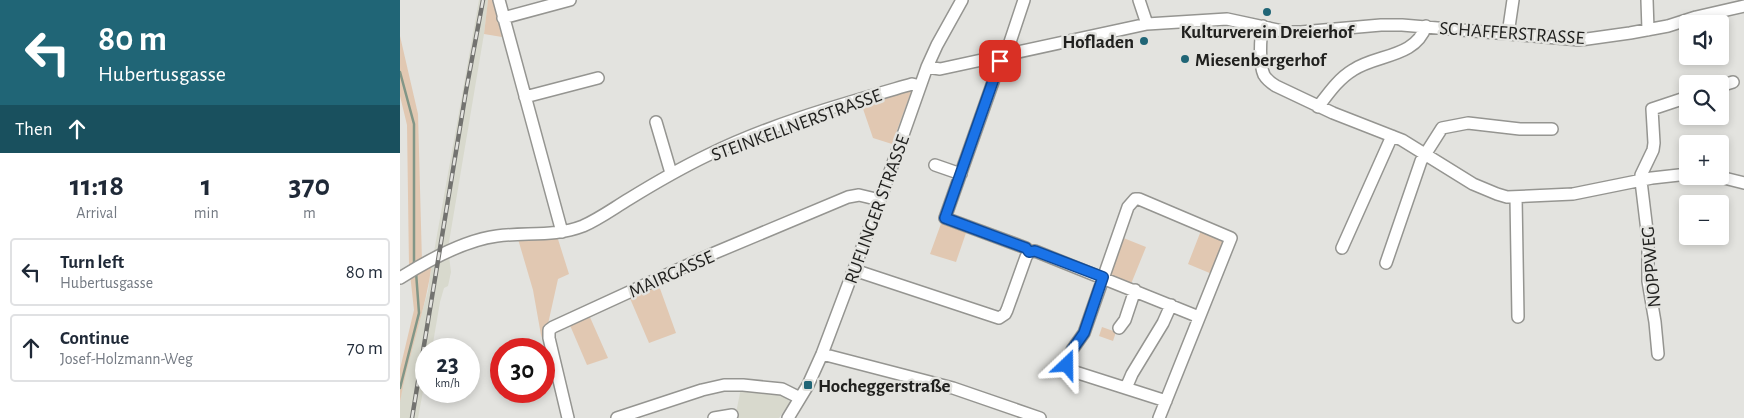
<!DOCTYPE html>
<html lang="en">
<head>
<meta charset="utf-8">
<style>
	:root { --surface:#fff; --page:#f2f2f3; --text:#1f2937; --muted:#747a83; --line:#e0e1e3 }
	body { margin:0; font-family:"Alegreya Sans",sans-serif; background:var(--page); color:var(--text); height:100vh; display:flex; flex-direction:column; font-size:19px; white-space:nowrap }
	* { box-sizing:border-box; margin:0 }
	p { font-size:16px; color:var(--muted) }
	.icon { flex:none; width:28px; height:28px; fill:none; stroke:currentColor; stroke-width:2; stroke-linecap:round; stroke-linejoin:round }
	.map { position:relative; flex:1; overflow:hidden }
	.side { display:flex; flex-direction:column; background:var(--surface); width:400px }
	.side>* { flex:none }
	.top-card { background:#206576; color:#fff; overflow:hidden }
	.buttons { position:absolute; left:1279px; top:15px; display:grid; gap:10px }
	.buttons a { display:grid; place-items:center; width:50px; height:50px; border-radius:5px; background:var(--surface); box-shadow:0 2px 8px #0003; font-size:25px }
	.speed { position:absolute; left:15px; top:338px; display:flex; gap:10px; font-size:25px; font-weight:700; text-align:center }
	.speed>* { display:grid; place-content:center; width:65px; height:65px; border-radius:50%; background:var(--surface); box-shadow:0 2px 8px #0003; line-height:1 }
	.speed small { font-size:12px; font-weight:400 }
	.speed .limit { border:8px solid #d22; background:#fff; color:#111 }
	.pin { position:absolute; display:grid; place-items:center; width:42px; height:42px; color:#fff; margin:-21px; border-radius:10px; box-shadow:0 2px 8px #0006 }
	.me { position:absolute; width:55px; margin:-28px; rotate:23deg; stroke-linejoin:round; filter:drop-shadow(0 0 4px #0008) }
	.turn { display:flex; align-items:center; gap:18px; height:105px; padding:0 15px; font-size:22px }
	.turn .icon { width:65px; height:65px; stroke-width:2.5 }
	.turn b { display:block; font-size:35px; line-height:42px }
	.then { display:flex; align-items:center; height:48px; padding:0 15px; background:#0003; gap:10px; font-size:19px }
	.eta { display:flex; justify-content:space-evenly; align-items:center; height:85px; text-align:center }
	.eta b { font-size:30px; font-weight:700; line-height:35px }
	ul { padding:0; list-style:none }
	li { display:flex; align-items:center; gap:15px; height:68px; margin:0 10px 8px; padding:0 5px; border:2px solid var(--line); border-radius:5px }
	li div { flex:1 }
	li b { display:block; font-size:19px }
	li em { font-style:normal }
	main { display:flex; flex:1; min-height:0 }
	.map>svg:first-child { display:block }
	.built { fill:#d8d9cd }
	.green { fill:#e1c8b2 }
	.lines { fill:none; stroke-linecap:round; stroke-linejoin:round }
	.stream { stroke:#829687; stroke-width:2.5 }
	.minor-casing { stroke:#959591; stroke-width:14 }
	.minor { stroke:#fff; stroke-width:11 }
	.rail-casing { stroke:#737370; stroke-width:4.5 }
	.rail { stroke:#e3e3df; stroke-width:2.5; stroke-dasharray:8; stroke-linecap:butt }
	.route-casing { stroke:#114b97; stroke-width:12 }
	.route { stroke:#1a73e8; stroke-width:9 }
	.poi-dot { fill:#206576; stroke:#e3e3df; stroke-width:2 }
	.labels { text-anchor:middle; stroke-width:5; stroke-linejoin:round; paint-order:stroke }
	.poi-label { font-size:19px; font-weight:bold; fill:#21211f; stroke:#e3e3df; text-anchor:start }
	.street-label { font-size:19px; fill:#21211f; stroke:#e3e3df }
</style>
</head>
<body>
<main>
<section class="side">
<div class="top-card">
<div class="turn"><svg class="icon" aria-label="left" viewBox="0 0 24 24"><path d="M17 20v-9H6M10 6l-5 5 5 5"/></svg><div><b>80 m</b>Hubertusgasse</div></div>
<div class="then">Then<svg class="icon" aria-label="ahead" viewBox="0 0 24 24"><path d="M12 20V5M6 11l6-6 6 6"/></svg></div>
</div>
<div class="eta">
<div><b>11:18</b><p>Arrival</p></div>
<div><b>1</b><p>min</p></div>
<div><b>370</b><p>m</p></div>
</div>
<ul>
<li><svg class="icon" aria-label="left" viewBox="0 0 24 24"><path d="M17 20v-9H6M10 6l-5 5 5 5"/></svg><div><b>Turn left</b><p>Hubertusgasse</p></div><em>80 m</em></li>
<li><svg class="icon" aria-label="ahead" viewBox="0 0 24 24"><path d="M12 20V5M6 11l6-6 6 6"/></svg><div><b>Continue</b><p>Josef-Holzmann-Weg</p></div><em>70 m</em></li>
</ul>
</section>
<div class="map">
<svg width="1344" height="418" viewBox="0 0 1344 418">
	<rect width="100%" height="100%" fill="#e3e3df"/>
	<!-- built -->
	<path class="built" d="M 79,0 L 88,0 L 84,34 L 48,248 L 51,272 L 48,286 L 44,288 L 40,302 L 32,349 L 26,349 L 26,375 L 18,418 L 0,418 L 0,402 L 4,376 L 28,291 L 32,263 Z
		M 341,388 L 383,394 L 390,402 L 379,418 L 335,418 Z"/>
	<!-- green -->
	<path class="green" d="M 88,0 L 93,0 L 102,37 L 84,34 Z
		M 0,36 L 18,114 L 22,262 L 9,266 L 7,125 L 0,96 Z
		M 509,90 L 511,92 L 492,144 L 473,138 L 461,103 Z
		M 542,221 L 567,230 L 556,262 L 530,254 Z
		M 802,228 L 824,239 L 825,243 L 812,274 L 788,264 Z
		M 157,236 L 169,274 L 158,279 L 148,324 L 153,375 L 141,335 L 133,290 L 118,239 Z
		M 721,237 L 746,247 L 731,284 L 713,277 L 709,272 Z
		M 32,263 C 26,310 8,355 0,402 L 0,369 L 14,310 L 10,274 Z
		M 258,283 L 276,333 L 249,343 L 229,296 Z
		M 189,315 L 208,358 L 187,365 L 169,323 Z
		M 702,327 L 716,332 L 713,341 L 699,336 Z"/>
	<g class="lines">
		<!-- stream -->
		<path class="stream" d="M 0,72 L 14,124 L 14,264
			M 0,388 L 19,313 L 16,272"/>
		<defs>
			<path id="minor" d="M 99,0 L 162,232
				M 739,0 L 747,24
				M 1247,0 L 1248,30
				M 103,18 L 170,0
				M 863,26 C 860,37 859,64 864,75 C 867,80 871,83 876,86 L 933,113 L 1002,140 L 1073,184 L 1097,194 L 1107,197 L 1173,194 L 1252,178 L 1288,174
				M 1108,34 L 1113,0
				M 609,54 L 609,45 L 624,0
				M 599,56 L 599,65 L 545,218 L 626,248 L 629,252
				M 527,67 L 540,69 L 747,24 L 827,19 L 887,32 L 901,32 L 981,25 L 1002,25 L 1180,40 L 1230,33 L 1268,26 L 1296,17 L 1344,6
				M 1320,86 L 1333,82
				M 125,97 L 198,78
				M 918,107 C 928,94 938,79 953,70 C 977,54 1015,58 1026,26
				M 256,122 L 271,173
				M 535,165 L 561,174
				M 1316,176 L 1344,183
				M 1116,197 L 1118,317
				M 942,248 L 992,136
				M 986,263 L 1021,161 L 1042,128 L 1068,123 L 1120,129 L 1152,129
				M 454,270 L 599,318 L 605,314 L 607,310 L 626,257 L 629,252 L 635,251 L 799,317
				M 0,278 C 27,261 65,240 97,236 C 126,232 155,237 183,226 C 199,219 214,208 229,199 C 255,183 281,168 308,155 C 373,123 443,104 512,84 L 520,86
				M 719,328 L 725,320 L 735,290
				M 422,354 L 553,388 L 640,418
				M 1258,354 L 1255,322 L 1248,281 L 1248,239 L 1241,181 L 1241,175 L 1253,150 L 1254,143 L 1252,109 L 1288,97
				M 726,388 L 732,374 L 763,323 L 771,305
				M 168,418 L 149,338 L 149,330 L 153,327 L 312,254 L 448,197 L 459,195 L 480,200
				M 217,418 L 302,390 L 324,385 L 343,385 L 382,389 L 400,398
				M 314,418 L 332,415
				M 388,418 L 408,385 L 422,354 L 480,200 L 527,67 L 537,45 L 562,0
				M 759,418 L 831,238 L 739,199 L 735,199 L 728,207 L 684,333 L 672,350 L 667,365 L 672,371 L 766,401"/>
		</defs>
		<!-- minor casing -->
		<use href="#minor" class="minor-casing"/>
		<!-- minor -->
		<use href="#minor" class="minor"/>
		<defs>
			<path id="rail" d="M 12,418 L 66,91 L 83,0"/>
		</defs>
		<!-- rail casing -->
		<use href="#rail" class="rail-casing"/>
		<!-- rail -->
		<use href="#rail" class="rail"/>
	</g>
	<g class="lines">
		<defs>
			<path id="route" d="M 600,61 L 545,218 L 626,248 L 629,252 L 635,251 L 703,277 L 684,333 L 672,350 L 667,365"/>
		</defs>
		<!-- route casing -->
		<use href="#route" class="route-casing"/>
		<!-- route -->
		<use href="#route" class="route"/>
	</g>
	<!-- markers -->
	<g class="poi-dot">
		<circle cx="867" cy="12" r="5"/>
		<circle cx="744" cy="41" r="5"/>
		<circle cx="785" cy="59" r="5"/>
		<rect x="403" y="380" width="10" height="10" rx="2.5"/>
	</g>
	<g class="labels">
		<!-- poi labels -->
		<g class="poi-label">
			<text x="867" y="38" text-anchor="middle">Kulturverein Dreierhof</text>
			<text x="734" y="48" text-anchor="end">Hofladen</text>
			<text x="795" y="66">Miesenbergerhof</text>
			<text x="418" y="392">Hocheggerstraße</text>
		</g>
		<!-- street labels -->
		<g class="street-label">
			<text transform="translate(1112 32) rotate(4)" y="7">SCHAFFERSTRASSE</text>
			<text transform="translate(396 124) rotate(-20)" y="7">STEINKELLNERSTRASSE</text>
			<text transform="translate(476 209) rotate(-70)" y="7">RUFLINGER STRASSE</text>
			<text transform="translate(1250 267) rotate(-95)" y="7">NOPPWEG</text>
			<text transform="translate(271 273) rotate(-24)" y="7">MAIRGASSE</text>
		</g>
	</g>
</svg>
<div class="buttons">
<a><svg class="icon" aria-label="sound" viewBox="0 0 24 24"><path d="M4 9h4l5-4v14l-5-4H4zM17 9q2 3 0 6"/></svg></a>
<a><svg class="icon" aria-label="search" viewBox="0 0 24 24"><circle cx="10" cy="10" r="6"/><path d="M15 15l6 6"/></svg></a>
<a>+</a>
<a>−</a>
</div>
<div class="speed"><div>23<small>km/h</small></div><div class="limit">30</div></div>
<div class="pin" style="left:600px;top:61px;background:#d93025"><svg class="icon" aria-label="arrive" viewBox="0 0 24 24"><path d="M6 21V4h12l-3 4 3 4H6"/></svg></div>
<svg class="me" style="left:667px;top:365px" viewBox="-20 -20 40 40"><path d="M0-17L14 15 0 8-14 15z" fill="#1a73e8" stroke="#fff" stroke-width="4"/></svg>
</div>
</main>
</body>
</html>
